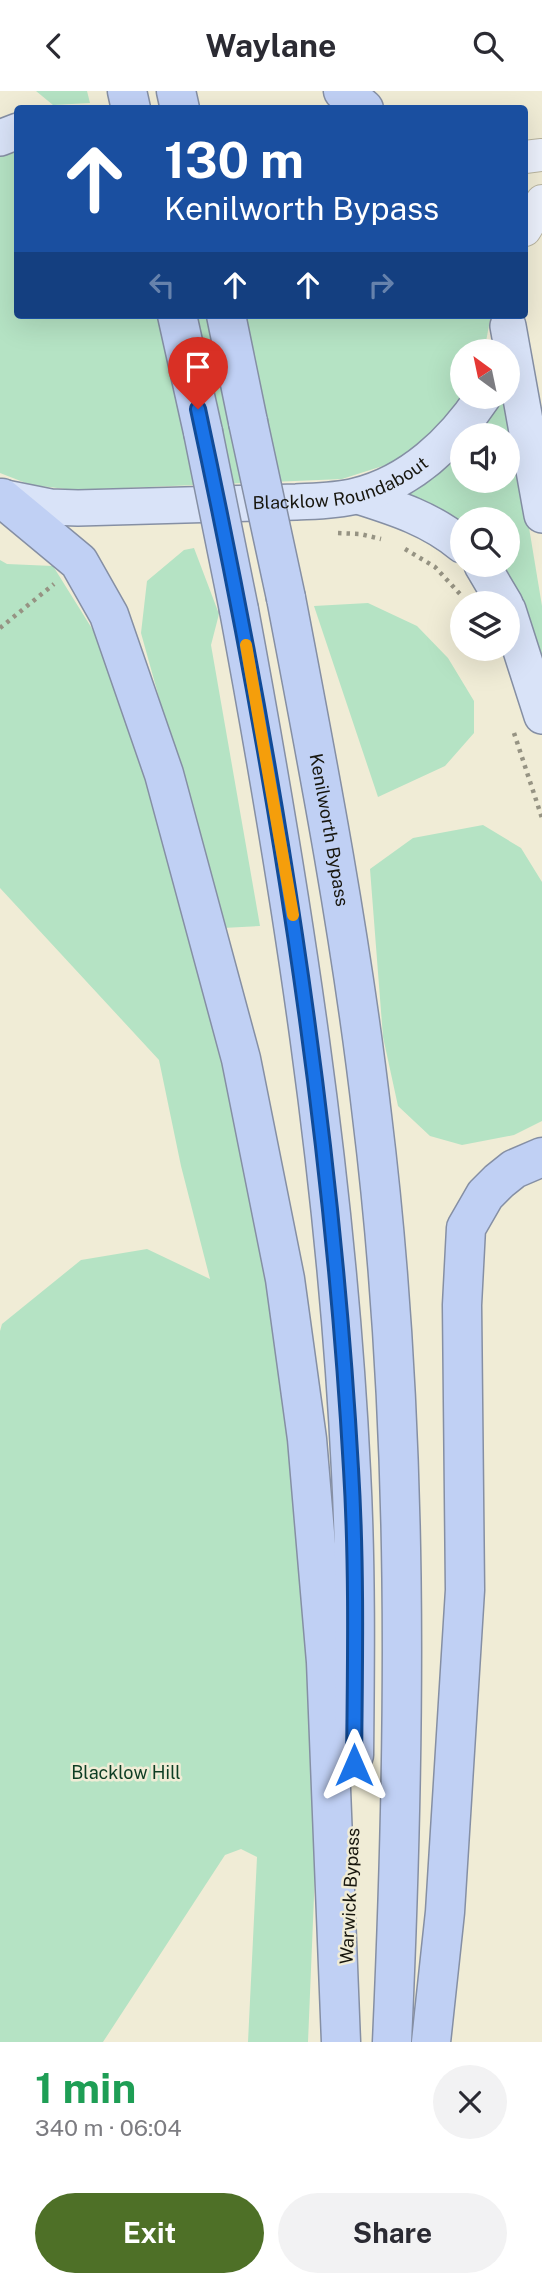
<!DOCTYPE html>
<html lang="en">
<head>
<meta charset="utf-8">
<style>
	:root { --surface:#fff; --page:#f2f2f3; --text:#2b2b33; --muted:#7c7c81; --accent:#4e7027 }
	body { margin:0; font-family:"Public Sans",sans-serif; background:var(--page); color:var(--text); height:100vh; display:flex; flex-direction:column; font-size:26px; white-space:nowrap }
	* { box-sizing:border-box; margin:0 }
	p { font-size:23px; color:var(--muted) }
	.icon { flex:none; width:38px; height:38px; fill:none; stroke:currentColor; stroke-width:2; stroke-linecap:round; stroke-linejoin:round }
	.map { position:relative; height:1951px; overflow:hidden }
	.details { display:flex; flex-direction:column; background:var(--surface); flex:1 }
	.details>* { flex:none }
	.hud { position:absolute; left:14px; top:14px; width:514px; height:214px; border-radius:7px; box-shadow:0 7px 28px #0002; background:#1a4fa0; color:#fff; overflow:hidden }
	.needle { width:46px; rotate:327deg }
	.tools { position:absolute; left:450px; top:248px; display:grid; gap:14px }
	.tools a { display:grid; place-items:center; width:70px; height:70px; border-radius:50%; background:var(--surface); box-shadow:0 7px 28px #0002; font-size:35px }
	.pin { position:absolute; display:grid; place-items:center; width:60px; height:60px; color:#fff; margin:-72px -30px; border-radius:50% 50% 50% 0; rotate:-45deg; box-shadow:0 0 7px #0007 }
	.pin .icon { rotate:45deg }
	.me { position:absolute; width:77px; margin:-38px; rotate:0deg; stroke-linejoin:round; filter:drop-shadow(0 0 5px #0008) }
	.turn { display:flex; align-items:center; gap:24px; height:147px; padding:0 35px; font-size:32px }
	.turn .icon { width:91px; height:91px; stroke-width:2.5 }
	.turn b { display:block; font-size:49px; line-height:60px }
	.lanes { display:flex; align-items:center; height:66px; padding:0 35px; background:#0003; justify-content:center; gap:35px; direction:ltr }
	.lanes .off { opacity:.35 }
	.round { display:grid; place-items:center; flex:none; width:74px; height:74px; border-radius:37px; background:var(--page) }
	.summary { display:flex; align-items:center; justify-content:space-between; height:119px; padding:0 35px }
	h1 { font-size:42px; font-weight:700; line-height:52px; color:#1e9e55 }
	.primary-button { display:flex; gap:14px; margin-top:auto; padding:14px 35px }
	.primary-button a { flex:1; height:80px; border-radius:42px; background:var(--accent); color:#fff; font-size:28px; font-weight:700; line-height:80px; text-align:center }
	.primary-button a+a { background:var(--page); color:var(--text) }
	header { display:flex; justify-content:space-between; align-items:center; height:91px; padding:0 35px; background:var(--surface); font-size:32px; font-weight:700 }
	.map>svg:first-child { display:block }
	.green { fill:#b5e3c4 }
	.lines { fill:none; stroke-linecap:round; stroke-linejoin:round }
	.secondary-casing { stroke:#b9b5a0; stroke-width:34 }
	.primary-casing { stroke:#858fa4; stroke-width:38 }
	.highway-casing { stroke:#858fa4; stroke-width:41 }
	.path { stroke:#969383; stroke-width:4.5; stroke-dasharray:3.5 5; stroke-linecap:butt }
	.secondary { stroke:#ecf1fc; stroke-width:32 }
	.primary { stroke:#d9e3f8; stroke-width:35 }
	.highway { stroke:#c0d0f4; stroke-width:38 }
	.highway-bridge-casing { stroke:#858fa4; stroke-width:41; stroke-linecap:butt }
	.highway-bridge { stroke:#c0d0f4; stroke-width:38 }
	.route-casing { stroke:#114b97; stroke-width:18 }
	.route { stroke:#1a73e8; stroke-width:12 }
	.slow { stroke:#f59e0b; stroke-width:12 }
	.labels { text-anchor:middle; stroke-width:5; stroke-linejoin:round; paint-order:stroke }
	.street-label { font-size:18px; fill:#17160e; stroke:#f0ecd6 }
	.park-label { font-size:18px; fill:#0d3d23; stroke:#f0ecd6 }
</style>
</head>
<body>
<header><svg class="icon" aria-label="back" viewBox="0 0 24 24"><path d="M15 5l-7 7 7 7"/></svg>Waylane<svg class="icon" aria-label="search" viewBox="0 0 24 24"><circle cx="10" cy="10" r="6"/><path d="M15 15l6 6"/></svg></header>
<div class="map">
<svg width="542" height="1951" viewBox="0 0 542 1951">
	<rect width="100%" height="100%" fill="#f0ecd6"/>
	<!-- green -->
	<path class="green" d="M 36,0 L 87,0 L 90,12 L 53,14 Z
		M 17,52 L 18,224 L 491,224 L 484,261 L 462,261 L 463,306 L 418,357 L 392,372 L 342,388 L 75,399 L 31,394 L 0,382 L 0,58 Z
		M 500,306 L 505,306 L 513,340 L 542,515 L 542,575 L 498,474 L 508,474 L 508,429 L 462,429 L 462,436 L 403,404 L 462,359 L 462,390 L 508,390 L 508,345 L 475,345 Z
		M 194,457 L 219,523 L 211,554 L 260,835 L 223,837 L 141,542 L 147,490 L 184,459 Z
		M 0,469 L 7,473 L 53,475 L 96,544 L 168,756 L 219,942 L 268,1188 L 301,1467 L 316,1757 L 308,1951 L 248,1951 L 257,1766 L 241,1758 L 225,1764 L 103,1951 L 0,1951 L 0,1240 L 2,1233 L 81,1169 L 147,1158 L 210,1188 L 181,1075 L 159,969 L 0,797 Z
		M 368,512 L 417,535 L 448,567 L 474,610 L 474,642 L 445,675 L 378,706 L 314,515 Z
		M 483,734 L 521,757 L 542,791 L 542,1030 L 514,1044 L 462,1054 L 430,1045 L 398,1015 L 383,946 L 370,778 L 413,747 Z"/>
	<g class="lines">
		<defs>
			<path id="secondary" d="M 525,66 L 542,64
				M 525,139 L 542,110"/>
			<g id="primary">
				<path d="M 0,47 L 18,40"/>
				<path d="M 508,235 L 542,424"/>
				<path d="M 358,405 C 396,417 431,428 462,454"/>
				<path id="s1" d="M 0,406 L 50,416 L 78,417 L 296,411 C 316,410 336,410 356,405 C 410,392 453,351 483,306"/>
				<path d="M 482,474 L 505,513"/>
				<path d="M 508,519 L 542,625"/>
			</g>
			<g id="highway">
				<path d="M 127,0 L 131,18"/>
				<path d="M 176,0 L 180,18"/>
				<path d="M 343,0 L 364,18"/>
				<path d="M 177,224 L 203,341"/>
				<path d="M 226,224 L 248,331"/>
				<path d="M 2,407 L 79,471 L 109,524 L 164,683 L 241,968 L 285,1188 L 307,1348 L 326,1571 L 341,1951"/>
				<path id="s2" d="M 286,507 C 319,679 352,851 372,1025 C 410,1333 406,1642 392,1951"/>
				<path d="M 239,519 C 292,804 337,1090 351,1380 C 356,1475 355,1569 354,1664"/>
				<path d="M 431,1951 L 445,1821 L 465,1499 L 462,1214 L 466,1137 L 485,1104 L 499,1090 L 514,1078 L 542,1066"/>
			</g>
		</defs>
		<!-- secondary casing -->
		<use href="#secondary" class="secondary-casing"/>
		<!-- primary casing -->
		<use href="#primary" class="primary-casing"/>
		<!-- highway casing -->
		<use href="#highway" class="highway-casing"/>
		<!-- path -->
		<path class="path" d="M 338,442 L 360,443 L 381,448
			M 405,458 L 435,476 L 460,503
			M 0,537 L 54,493
			M 514,642 L 542,727"/>
		<!-- secondary -->
		<use href="#secondary" class="secondary"/>
		<!-- primary -->
		<use href="#primary" class="primary"/>
		<!-- highway -->
		<use href="#highway" class="highway"/>
		<defs>
			<path id="highway-bridge" d="M 248,331 L 286,507
				M 203,341 L 239,519"/>
		</defs>
		<!-- highway-bridge casing -->
		<use href="#highway-bridge" class="highway-bridge-casing"/>
		<!-- highway-bridge -->
		<use href="#highway-bridge" class="highway-bridge"/>
	</g>
	<g class="lines">
		<defs>
			<path id="route" d="M 198,318 C 273,667 331,1021 351,1378 C 357,1476 355,1575 354,1674"/>
		</defs>
		<!-- route casing -->
		<use href="#route" class="route-casing"/>
		<!-- route -->
		<use href="#route" class="route"/>
		<!-- slow -->
		<path class="slow" d="M 246,554 L 293,824"/>
	</g>
	<g class="labels">
		<!-- street labels -->
		<g class="street-label">
			<text dy="6" stroke="none"><textPath href="#s1" startOffset="345">Blacklow Roundabout</textPath></text>
			<text dy="6" stroke="none"><textPath href="#s2" startOffset="236">Kenilworth Bypass</textPath></text>
			<text transform="translate(350 1805) rotate(-87)" y="6">Warwick Bypass</text>
		</g>
		<!-- park labels -->
		<g class="park-label">
			<text x="126" y="1688">Blacklow Hill</text>
		</g>
	</g>
</svg>
<div class="tools">
<a><svg class="needle" viewBox="-14 -14 28 28"><path d="M0-13l5 13h-10z" fill="#e53935"/><path d="M0 13l5-13h-10z" fill="#7c7c81"/></svg></a>
<a><svg class="icon" aria-label="sound" viewBox="0 0 24 24"><path d="M4 9h4l5-4v14l-5-4H4zM17 9q2 3 0 6"/></svg></a>
<a><svg class="icon" aria-label="search" viewBox="0 0 24 24"><circle cx="10" cy="10" r="6"/><path d="M15 15l6 6"/></svg></a>
<a><svg class="icon" aria-label="layers" viewBox="0 0 24 24"><path d="M12 4l9 5-9 5-9-5zM3 14l9 5 9-5"/></svg></a>
</div>
<div class="pin" style="left:198px;top:318px;background:#d93025"><svg class="icon" aria-label="arrive" viewBox="0 0 24 24"><path d="M6 21V4h12l-3 4 3 4H6"/></svg></div>
<svg class="me" style="left:354px;top:1674px" viewBox="-20 -20 40 40"><path d="M0-17L14 15 0 8-14 15z" fill="#1a73e8" stroke="#fff" stroke-width="4"/></svg>
<div class="hud">
<div class="turn"><svg class="icon" aria-label="ahead" viewBox="0 0 24 24"><path d="M12 20V5M6 11l6-6 6 6"/></svg><div><b>130 m</b>Kenilworth Bypass</div></div>
<div class="lanes"><svg class="icon off" aria-label="left" viewBox="0 0 24 24"><path d="M17 20v-9H6M10 6l-5 5 5 5"/></svg><svg class="icon" aria-label="ahead" viewBox="0 0 24 24"><path d="M12 20V5M6 11l6-6 6 6"/></svg><svg class="icon" aria-label="ahead" viewBox="0 0 24 24"><path d="M12 20V5M6 11l6-6 6 6"/></svg><svg class="icon off" aria-label="right" viewBox="0 0 24 24"><path d="M7 20v-9h11M14 6l5 5-5 5"/></svg></div>
</div>
</div>
<section class="details">
<div class="summary"><div><h1>1 min</h1><p>340 m · 06:04</p></div><a class="round"><svg class="icon" aria-label="close" viewBox="0 0 24 24"><path d="M6 6l12 12M18 6L6 18"/></svg></a></div>
<div class="primary-button"><a>Exit</a><a>Share</a></div>
</section>
</body>
</html>
